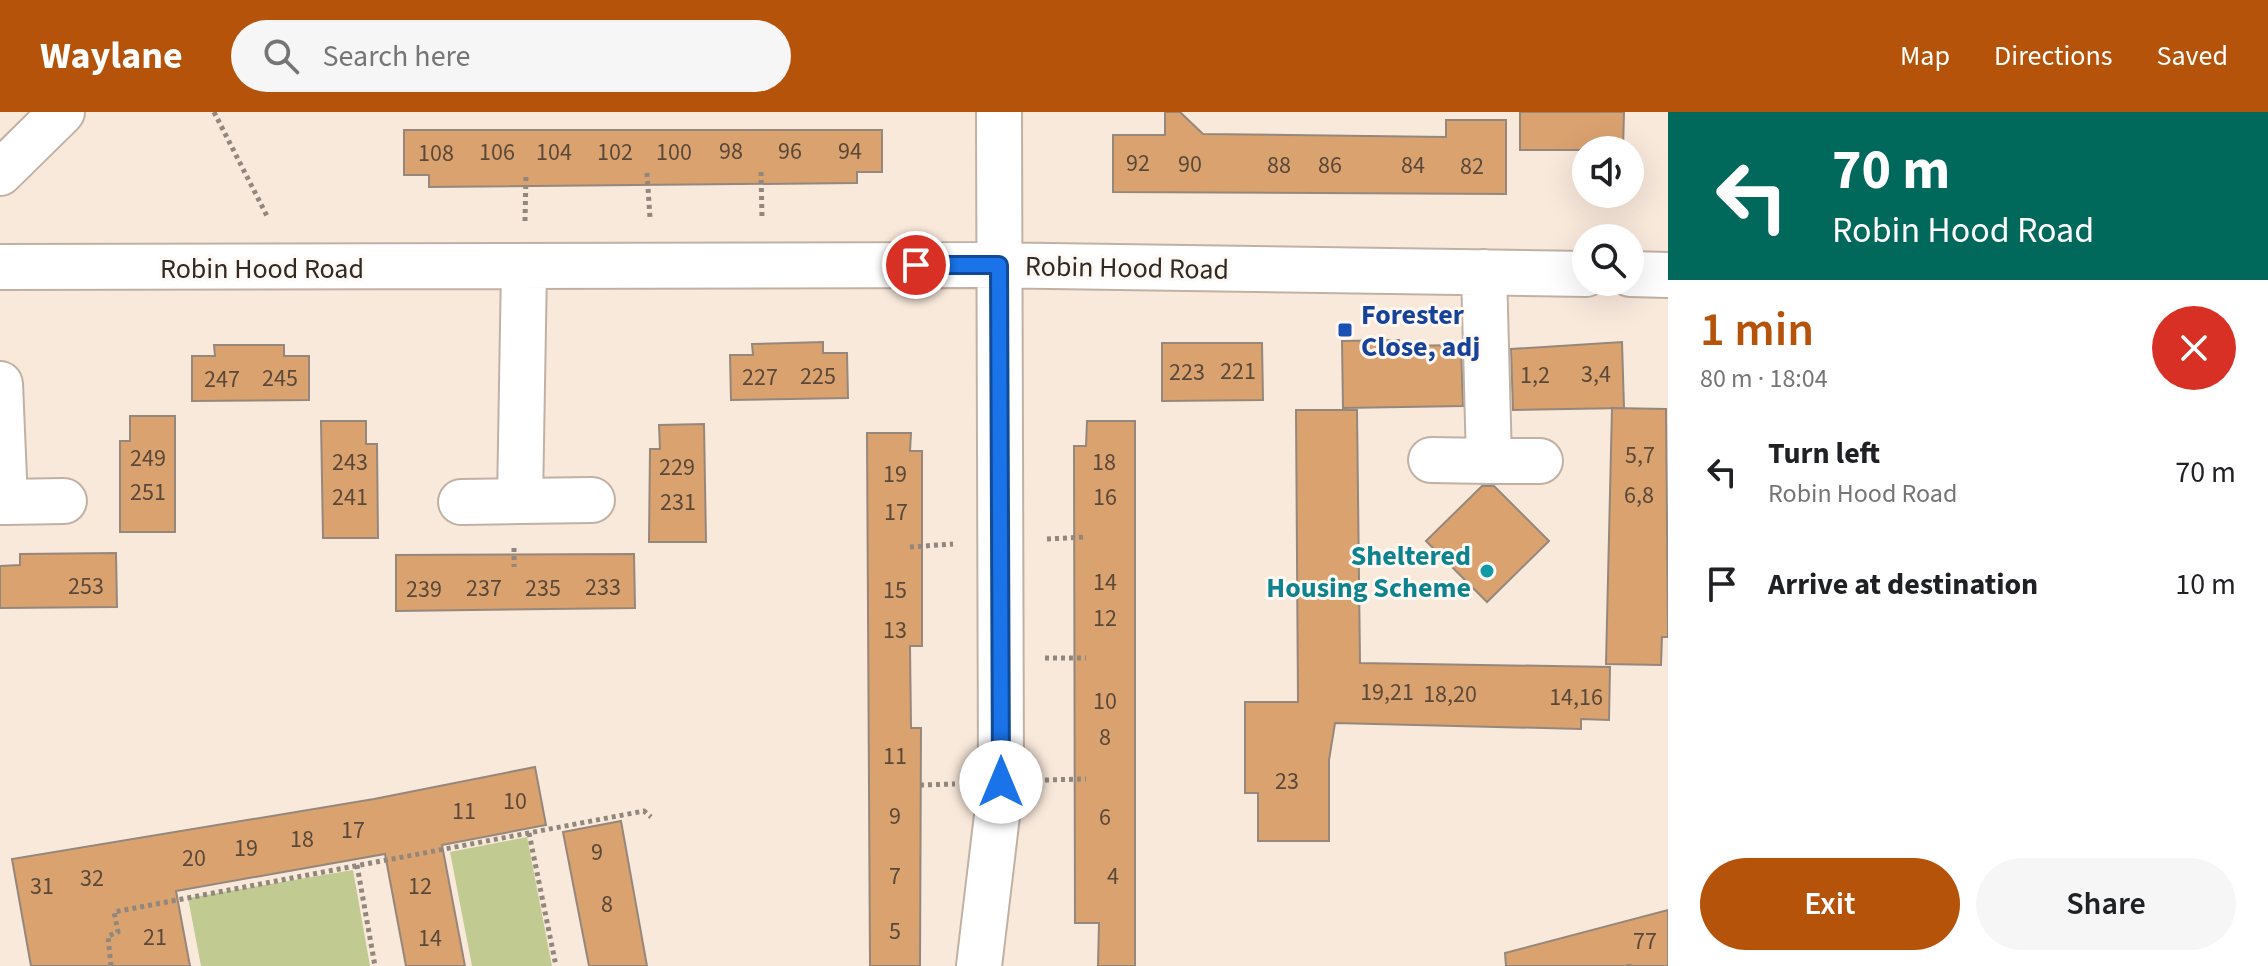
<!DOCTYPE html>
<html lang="en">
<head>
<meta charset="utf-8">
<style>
	:root { --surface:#fff; --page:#f6f6f6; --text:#202124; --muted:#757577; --accent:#b45309 }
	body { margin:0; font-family:"Source Sans 3",sans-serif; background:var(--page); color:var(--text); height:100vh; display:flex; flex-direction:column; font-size:30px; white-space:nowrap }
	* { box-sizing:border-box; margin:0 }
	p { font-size:26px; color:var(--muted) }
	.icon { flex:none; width:44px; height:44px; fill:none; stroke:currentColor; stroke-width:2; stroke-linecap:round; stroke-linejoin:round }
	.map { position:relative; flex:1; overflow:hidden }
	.sheet { display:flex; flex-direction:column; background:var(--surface); width:600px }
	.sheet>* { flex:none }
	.banner { background:#00695c; color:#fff; overflow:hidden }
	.controls { position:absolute; left:1572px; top:24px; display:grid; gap:16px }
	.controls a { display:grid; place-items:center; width:72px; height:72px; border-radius:50%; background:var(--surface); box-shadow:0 8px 32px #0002; font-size:40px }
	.pin { position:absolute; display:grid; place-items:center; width:68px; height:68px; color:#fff; margin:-34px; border:4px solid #fff; border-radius:50%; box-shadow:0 2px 8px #0007 }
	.me { position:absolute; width:88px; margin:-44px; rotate:0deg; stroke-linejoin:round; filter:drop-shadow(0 0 6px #0008) }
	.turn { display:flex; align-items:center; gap:28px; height:168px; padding:0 32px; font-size:36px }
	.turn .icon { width:104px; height:104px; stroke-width:2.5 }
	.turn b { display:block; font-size:56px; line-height:68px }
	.round { display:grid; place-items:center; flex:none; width:84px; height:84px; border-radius:42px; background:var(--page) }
	.headline { display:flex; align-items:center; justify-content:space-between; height:136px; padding:0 32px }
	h1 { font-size:48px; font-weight:600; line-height:60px; color:var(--accent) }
	.cta { display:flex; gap:16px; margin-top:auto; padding:16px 32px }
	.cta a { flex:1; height:92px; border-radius:48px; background:var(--accent); color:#fff; font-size:32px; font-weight:600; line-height:92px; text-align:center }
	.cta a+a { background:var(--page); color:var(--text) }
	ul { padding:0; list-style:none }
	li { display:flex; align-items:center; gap:24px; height:112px; padding:0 32px }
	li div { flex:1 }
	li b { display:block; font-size:30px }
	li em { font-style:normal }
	header { display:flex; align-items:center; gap:48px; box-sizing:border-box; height:112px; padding:0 40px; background:var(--accent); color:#fff }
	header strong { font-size:38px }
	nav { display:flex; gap:44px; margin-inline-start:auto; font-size:28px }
	.search { width:560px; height:72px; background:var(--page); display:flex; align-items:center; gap:20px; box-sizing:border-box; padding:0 28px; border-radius:44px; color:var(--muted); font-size:30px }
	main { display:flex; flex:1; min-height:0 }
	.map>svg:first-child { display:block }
	.grass { fill:#c0ca91 }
	.building { fill:#daa26f; stroke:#95877b; stroke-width:2 }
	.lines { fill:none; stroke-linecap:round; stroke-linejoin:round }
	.street-casing { stroke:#c0b1a4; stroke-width:48 }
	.path { stroke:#92877d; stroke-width:5; stroke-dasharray:4 4; stroke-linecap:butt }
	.street { stroke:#fff; stroke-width:44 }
	.route-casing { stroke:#114b97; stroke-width:20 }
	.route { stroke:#1a73e8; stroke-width:14 }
	.transit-dot { fill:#1a4fb4; stroke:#fff8f3; stroke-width:3 }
	.culture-dot { fill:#0f9aa8; stroke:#fff8f3; stroke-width:3 }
	.labels { text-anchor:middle; stroke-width:6; stroke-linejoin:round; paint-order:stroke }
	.number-label { font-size:24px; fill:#5a4838 }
	.street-label { font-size:28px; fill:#302a25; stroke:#fff8f3 }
	.transit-label { font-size:28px; font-weight:bold; fill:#164399; stroke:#fff8f3; text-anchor:start }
	.culture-label { font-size:28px; font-weight:bold; fill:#0d838f; stroke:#fff8f3; text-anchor:end }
</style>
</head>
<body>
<header>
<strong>Waylane</strong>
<div class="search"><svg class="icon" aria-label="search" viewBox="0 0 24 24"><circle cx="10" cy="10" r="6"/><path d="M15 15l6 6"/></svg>Search here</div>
<nav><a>Map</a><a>Directions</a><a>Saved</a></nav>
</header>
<main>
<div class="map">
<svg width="1668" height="854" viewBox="0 0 1668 854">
	<rect width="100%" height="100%" fill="#f9e9db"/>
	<!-- grass -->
	<path class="grass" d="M 527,725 L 552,854 L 472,854 L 450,740 Z
		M 353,758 L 370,854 L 201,854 L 188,786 Z"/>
	<!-- building -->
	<path class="building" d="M 1165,0 L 1180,0 L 1203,22 L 1446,25 L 1446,8 L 1506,8 L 1506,82 L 1113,80 L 1113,23 L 1165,23 Z
		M 1520,0 L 1624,0 L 1623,38 L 1520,38 Z
		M 404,18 L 882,18 L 882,60 L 857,60 L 857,71 L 429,75 L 429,63 L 404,63 Z
		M 1399,228 L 1399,234 L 1461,233 L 1463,294 L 1343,296 L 1342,229 Z
		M 823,230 L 823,241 L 847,241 L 848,286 L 731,288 L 730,243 L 753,243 L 752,232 Z
		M 1622,230 L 1624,296 L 1513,298 L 1511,237 Z
		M 1162,231 L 1262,231 L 1263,288 L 1162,289 Z
		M 214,233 L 284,233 L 284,244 L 309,244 L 309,288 L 192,289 L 192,244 L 215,244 Z
		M 1612,296 L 1666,297 L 1668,525 L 1662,525 L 1661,553 L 1606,552 Z
		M 1296,298 L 1357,298 L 1360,551 L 1610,555 L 1609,608 L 1581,607 L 1581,617 L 1335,611 L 1329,648 L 1329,729 L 1258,729 L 1258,681 L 1245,681 L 1245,590 L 1298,590 Z
		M 130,304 L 175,304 L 175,420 L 120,420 L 120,329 L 130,329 Z
		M 321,309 L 366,309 L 366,332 L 377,332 L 378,426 L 323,426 Z
		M 1087,309 L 1135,309 L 1135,854 L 1098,854 L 1099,811 L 1075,811 L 1074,334 L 1086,334 Z
		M 704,312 L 706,430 L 649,430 L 650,337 L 660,337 L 659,313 Z
		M 867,321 L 911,321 L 910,339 L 922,339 L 922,534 L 910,534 L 911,616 L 921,616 L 920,854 L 870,854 Z
		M 1482,374 L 1494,374 L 1549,429 L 1487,490 L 1426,429 Z
		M 116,441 L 117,495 L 0,496 L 0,454 L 20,453 L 20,442 Z
		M 634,442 L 635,496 L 396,499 L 396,443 Z
		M 535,655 L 546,713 L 442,733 L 465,854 L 406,854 L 385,742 L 176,779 L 190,854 L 31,854 L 12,747 L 374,687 Z
		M 621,709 L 647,854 L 589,854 L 563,720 Z
		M 1668,798 L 1668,854 L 1506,854 L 1505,841 Z"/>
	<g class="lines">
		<defs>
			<path id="street" d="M 0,61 L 62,0
				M 0,155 L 977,153 L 1586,162
				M 1630,162 L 1668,163
				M 0,272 L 5,390 L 0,390
				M 1431,348 L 1489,349 L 1484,160
				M 1489,349 L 1540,349
				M 520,389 L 592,388
				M 5,390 L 64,389
				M 461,390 L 520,389 L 524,156
				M 979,854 L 1001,670 L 999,0"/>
		</defs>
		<!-- street casing -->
		<use href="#street" class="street-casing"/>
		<!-- path -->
		<path class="path" d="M 214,0 L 268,106
			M 761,60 L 762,106
			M 647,61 L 650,106
			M 525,109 L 526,62
			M 1047,427 L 1086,425
			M 910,435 L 953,432
			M 514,436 L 514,455
			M 1045,546 L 1086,546
			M 1045,668 L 1086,667
			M 920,673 L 955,672
			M 529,721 L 556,854
			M 357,753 L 375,854
			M 1629,852 L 1629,854
			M 111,854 L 108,824 L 118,820 L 114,800 L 644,699 L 651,705"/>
		<!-- street -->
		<use href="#street" class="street"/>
	</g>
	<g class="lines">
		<defs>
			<path id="route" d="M 916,153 L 999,153 L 1001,670"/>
		</defs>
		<!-- route casing -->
		<use href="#route" class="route-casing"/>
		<!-- route -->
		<use href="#route" class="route"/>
	</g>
	<!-- markers -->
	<rect class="transit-dot" x="1337" y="210" width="16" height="16" rx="4"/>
	<circle class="culture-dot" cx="1487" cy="459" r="8"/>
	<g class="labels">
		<!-- number labels -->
		<g class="number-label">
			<text x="731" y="47">98</text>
			<text x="790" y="47">96</text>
			<text x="850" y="47">94</text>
			<text x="497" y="48">106</text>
			<text x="554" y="48">104</text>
			<text x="615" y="48">102</text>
			<text x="674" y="48">100</text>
			<text x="436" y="49">108</text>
			<text x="1138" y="59">92</text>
			<text x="1190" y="60">90</text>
			<text x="1279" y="61">88</text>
			<text x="1330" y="61">86</text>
			<text x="1413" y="61">84</text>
			<text x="1472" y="62">82</text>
			<text x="1238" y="267">221</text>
			<text x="1187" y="268">223</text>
			<text x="1596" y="270">3,4</text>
			<text x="1535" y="271">1,2</text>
			<text x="818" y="272">225</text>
			<text x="760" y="273">227</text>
			<text x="280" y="274">245</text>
			<text x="222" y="275">247</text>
			<text x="1640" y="351">5,7</text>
			<text x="148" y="354">249</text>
			<text x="350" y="358">243</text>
			<text x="1104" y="358">18</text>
			<text x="677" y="363">229</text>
			<text x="895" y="370">19</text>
			<text x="148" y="388">251</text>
			<text x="1639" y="391">6,8</text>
			<text x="350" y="393">241</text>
			<text x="1105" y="393">16</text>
			<text x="678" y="398">231</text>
			<text x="896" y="408">17</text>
			<text x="1105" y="478">14</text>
			<text x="86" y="482">253</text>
			<text x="603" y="483">233</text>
			<text x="484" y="484">237</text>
			<text x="543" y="484">235</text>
			<text x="424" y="485">239</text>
			<text x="895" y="486">15</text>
			<text x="1105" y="514">12</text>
			<text x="895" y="526">13</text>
			<text x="1387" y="588">19,21</text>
			<text x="1450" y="590">18,20</text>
			<text x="1576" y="593">14,16</text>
			<text x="1105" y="597">10</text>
			<text x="1105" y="633">8</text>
			<text x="895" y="652">11</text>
			<text x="1287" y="677">23</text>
			<text x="515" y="697">10</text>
			<text x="464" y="707">11</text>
			<text x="895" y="712">9</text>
			<text x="1105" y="713">6</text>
			<text x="353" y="726">17</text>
			<text x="302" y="735">18</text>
			<text x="246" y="744">19</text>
			<text x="597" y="748">9</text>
			<text x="194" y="754">20</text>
			<text x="895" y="772">7</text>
			<text x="1113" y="772">4</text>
			<text x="92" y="774">32</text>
			<text x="42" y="782">31</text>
			<text x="420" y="782">12</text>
			<text x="607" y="800">8</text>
			<text x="895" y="827">5</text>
			<text x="155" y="833">21</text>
			<text x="430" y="834">14</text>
			<text x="1645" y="837">77</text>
		</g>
		<!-- street labels -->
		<g class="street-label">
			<text transform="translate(1127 155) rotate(1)" y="10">Robin Hood Road</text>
			<text x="262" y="166">Robin Hood Road</text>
		</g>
		<!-- transit labels -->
		<g class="transit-label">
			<text x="1361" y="212">Forester<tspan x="1361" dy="32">Close, adj</tspan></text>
		</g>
		<!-- culture labels -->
		<g class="culture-label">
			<text x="1471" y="453">Sheltered<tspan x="1471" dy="32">Housing Scheme</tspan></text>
		</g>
	</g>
</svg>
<div class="controls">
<a><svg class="icon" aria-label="sound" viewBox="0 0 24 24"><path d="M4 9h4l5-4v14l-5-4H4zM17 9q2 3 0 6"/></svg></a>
<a><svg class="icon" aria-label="search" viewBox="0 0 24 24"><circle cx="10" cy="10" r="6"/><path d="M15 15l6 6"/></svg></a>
</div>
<div class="pin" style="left:916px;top:153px;background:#d93025"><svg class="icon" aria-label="arrive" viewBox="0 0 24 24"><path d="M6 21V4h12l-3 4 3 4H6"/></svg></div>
<svg class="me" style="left:1001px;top:670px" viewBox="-20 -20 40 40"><circle r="19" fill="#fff"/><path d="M0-13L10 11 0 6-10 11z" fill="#1a73e8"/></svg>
</div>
<section class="sheet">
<div class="banner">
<div class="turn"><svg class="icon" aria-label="left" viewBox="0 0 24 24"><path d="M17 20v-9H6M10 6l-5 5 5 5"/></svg><div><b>70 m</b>Robin Hood Road</div></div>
</div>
<div class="headline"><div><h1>1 min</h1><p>80 m · 18:04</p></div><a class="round" style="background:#d93025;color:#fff"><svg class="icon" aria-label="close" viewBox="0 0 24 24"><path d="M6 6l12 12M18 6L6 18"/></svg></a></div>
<ul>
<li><svg class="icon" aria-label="left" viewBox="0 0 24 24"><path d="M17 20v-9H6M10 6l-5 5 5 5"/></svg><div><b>Turn left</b><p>Robin Hood Road</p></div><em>70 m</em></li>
<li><svg class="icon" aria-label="arrive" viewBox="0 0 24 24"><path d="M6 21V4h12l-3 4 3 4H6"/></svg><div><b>Arrive at destination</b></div><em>10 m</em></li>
</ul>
<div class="cta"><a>Exit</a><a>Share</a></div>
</section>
</main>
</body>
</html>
